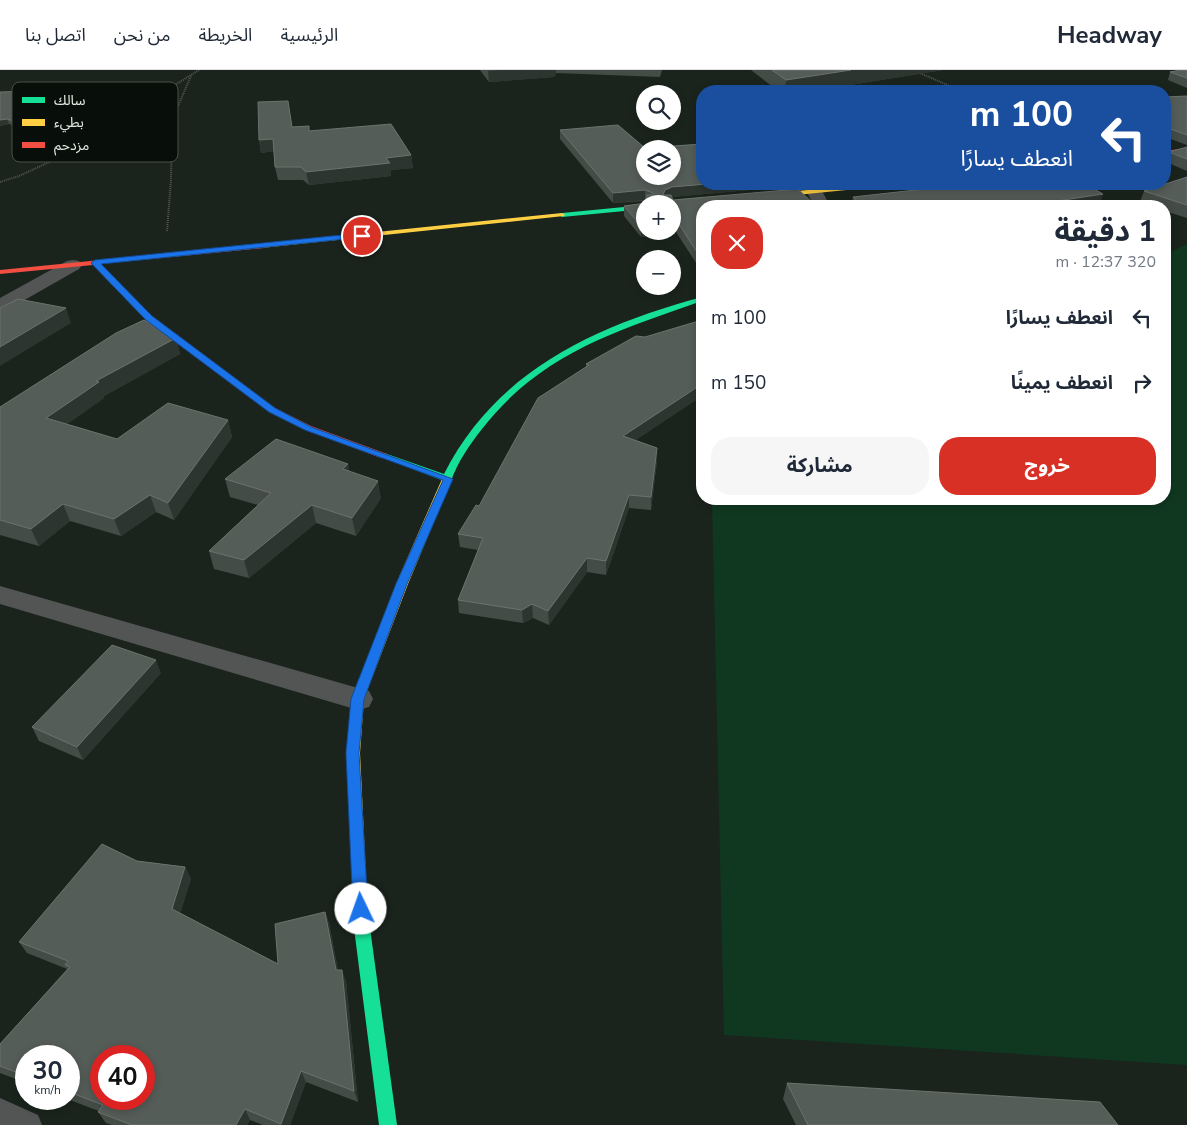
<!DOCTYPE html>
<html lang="ar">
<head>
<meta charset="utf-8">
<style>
	:root { --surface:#fff; --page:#f6f6f7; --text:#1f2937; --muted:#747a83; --line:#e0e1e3; --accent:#d93025 }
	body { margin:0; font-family:"Nunito Sans","Noto Sans Arabic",sans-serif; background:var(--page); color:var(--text); direction:rtl; height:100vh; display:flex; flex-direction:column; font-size:19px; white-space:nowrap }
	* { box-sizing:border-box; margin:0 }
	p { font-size:16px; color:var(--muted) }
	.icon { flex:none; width:28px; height:28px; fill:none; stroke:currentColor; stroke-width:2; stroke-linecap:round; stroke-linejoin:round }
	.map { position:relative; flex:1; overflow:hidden; direction:ltr }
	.drawer { position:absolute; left:696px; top:130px; width:475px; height:305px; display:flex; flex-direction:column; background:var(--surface); border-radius:20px; box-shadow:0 2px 8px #0003; direction:rtl }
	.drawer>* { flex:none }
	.top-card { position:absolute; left:696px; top:15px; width:475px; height:105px; border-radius:20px; box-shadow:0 2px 8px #0003; direction:rtl; background:#1a4fa0; color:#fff; overflow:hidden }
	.tools { position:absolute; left:636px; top:15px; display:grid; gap:10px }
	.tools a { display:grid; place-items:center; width:45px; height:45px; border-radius:50%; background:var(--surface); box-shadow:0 2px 8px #0003; font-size:25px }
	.speed { position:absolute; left:15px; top:975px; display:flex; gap:10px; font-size:25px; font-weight:700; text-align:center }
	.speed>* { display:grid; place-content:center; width:65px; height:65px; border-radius:50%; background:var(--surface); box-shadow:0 2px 8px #0003; line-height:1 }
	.speed small { font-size:12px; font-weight:400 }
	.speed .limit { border:8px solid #d22; background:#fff; color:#111 }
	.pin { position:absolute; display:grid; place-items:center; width:42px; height:42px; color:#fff; margin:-21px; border:2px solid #fff; border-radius:50%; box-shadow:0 1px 5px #0007 }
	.me { position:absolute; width:55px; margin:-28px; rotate:357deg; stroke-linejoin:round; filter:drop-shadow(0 0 4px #0008) }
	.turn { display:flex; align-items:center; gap:18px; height:105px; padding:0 15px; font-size:22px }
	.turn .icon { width:65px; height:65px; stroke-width:2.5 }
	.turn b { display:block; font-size:35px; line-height:42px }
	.round { display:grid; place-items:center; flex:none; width:52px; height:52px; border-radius:20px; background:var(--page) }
	.head { display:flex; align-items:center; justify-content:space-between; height:85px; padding:0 15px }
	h1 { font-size:30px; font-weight:700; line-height:38px }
	.button { display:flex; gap:10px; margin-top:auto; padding:10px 15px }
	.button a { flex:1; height:58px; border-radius:20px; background:var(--accent); color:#fff; font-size:20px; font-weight:700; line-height:58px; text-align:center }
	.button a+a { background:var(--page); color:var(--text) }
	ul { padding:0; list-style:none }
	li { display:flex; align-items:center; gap:15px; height:65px; padding:0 15px }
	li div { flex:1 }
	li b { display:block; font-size:19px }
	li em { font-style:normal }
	header { display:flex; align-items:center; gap:30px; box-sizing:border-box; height:70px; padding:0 25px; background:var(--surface); border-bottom:1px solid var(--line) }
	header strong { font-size:24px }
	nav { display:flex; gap:28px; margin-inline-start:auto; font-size:18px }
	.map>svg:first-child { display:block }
	.green { fill:#103820 }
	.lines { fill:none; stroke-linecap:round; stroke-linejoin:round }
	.path { stroke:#535655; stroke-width:2; stroke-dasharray:1 1; stroke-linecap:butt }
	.lane { fill:#525554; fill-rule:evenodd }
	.street { fill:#525554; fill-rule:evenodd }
	.fast { fill:#16e098; fill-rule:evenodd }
	.slow { fill:#ffcf43; fill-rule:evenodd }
	.jam { fill:#f24e42; fill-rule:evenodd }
	.wall { fill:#444c47 }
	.shaded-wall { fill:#2c352f }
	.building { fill:#555d58; stroke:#6b736d; fill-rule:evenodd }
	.route { fill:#1a73e8; stroke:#114b97 }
	.key { fill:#080e09; stroke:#49504a; stroke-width:1 }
	.key-label { font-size:14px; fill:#e1ebe3 }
</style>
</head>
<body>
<header>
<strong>Headway</strong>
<nav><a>الرئيسية</a><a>الخريطة</a><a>من نحن</a><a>اتصل بنا</a></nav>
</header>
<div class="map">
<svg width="1187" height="1055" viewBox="0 0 1187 1055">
	<rect width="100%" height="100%" fill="#1a241d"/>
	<!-- green -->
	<path class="green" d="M 1187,174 L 1187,995 L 724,965 L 712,429 L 1165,429 L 1165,185 Z"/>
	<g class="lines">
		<!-- path -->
		<path class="path" d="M 913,0 L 961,21
			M 0,112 L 19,106 L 56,89 L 199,0
			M 167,161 L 171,109 L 172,50 L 191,6"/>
		<!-- lane -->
		<path class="lane" d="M 0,1028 L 38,1045 L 42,1055 L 0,1055 Z"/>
		<!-- street -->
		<path class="street" d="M 815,117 L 821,119 L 830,136 L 814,136 L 807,122 L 809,119 Z
			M 73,190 L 79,191 L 82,195 L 79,199 L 7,240 L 0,242 L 0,228 L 67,191 Z
			M 0,516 L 358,618 L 369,621 L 373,629 L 369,637 L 358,640 L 0,534 Z"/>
		<!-- fast -->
		<path class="fast" d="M 645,135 L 645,139 L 562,147 L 559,145 L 562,143 Z
			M 702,227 L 702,231 C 616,261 540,284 482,359 C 470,374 457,393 451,411 L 444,411 L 379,386 L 384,383 L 387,384 L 444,404 C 496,301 595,256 702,227 Z
			M 359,800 L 364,802 L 366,806 L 370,858 L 397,1055 L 379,1055 L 354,858 L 352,806 L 354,802 Z"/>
		<!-- slow -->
		<path class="slow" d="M 870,114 L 890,114 L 887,116 L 766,128 L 763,126 L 766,124 Z
			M 562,143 L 565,145 L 564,146 L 261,178 L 257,176 L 261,174 Z
			M 447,406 L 452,409 L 408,514 L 364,629 L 360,683 L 366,806 L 364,810 L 359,812 L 354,810 L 352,806 L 346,683 L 352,629 L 396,514 L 442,409 Z"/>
		<!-- jam -->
		<path class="jam" d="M 1187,78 L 1187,82 L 1165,85 L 1165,81 Z
			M 261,174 L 265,176 L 264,178 L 100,194 L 152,246 L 275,338 L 311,356 L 387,384 L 389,386 L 387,388 L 381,388 L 305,360 L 269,342 L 146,250 L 93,195 L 0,204 L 0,200 Z"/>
	</g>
	<!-- wall -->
	<path class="wall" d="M 480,0 L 662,0 L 660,7 L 556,3 L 554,7 L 489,12 Z
		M 751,0 L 943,0 L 813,21 L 778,21 Z
		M 1187,0 L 1187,18 L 1168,10 L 1170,2 Z
		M 65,20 L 67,26 L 69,40 L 46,46 L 29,61 L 9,54 L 0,56 L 0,22 Z
		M 1187,26 L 1187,75 L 1165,67 L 1165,27 Z
		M 293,57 L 411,85 L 413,98 L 391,100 L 391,106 L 309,115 L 303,110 L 278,110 L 275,97 L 274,81 L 261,83 L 259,70 Z
		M 560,60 L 645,78 L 785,117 L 671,127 L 673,130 L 702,136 L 702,202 L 676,162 L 641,167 L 624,146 L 624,136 L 646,133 L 646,131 L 613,133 L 560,69 Z
		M 1187,78 L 1187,101 L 1166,92 L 1169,82 Z
		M 1187,107 L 1187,148 L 1165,141 L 1165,136 L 1152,136 L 1140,132 L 1144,121 Z
		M 922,116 L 1100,135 L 1092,136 L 851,136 L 853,127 L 922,119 Z
		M 176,268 L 180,284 L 104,326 L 104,328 L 67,354 L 117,369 L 228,350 L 232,367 L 174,450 L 156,442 L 121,466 L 70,451 L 39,476 L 0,465 L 0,337 Z
		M 586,294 L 702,326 L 635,370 L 657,378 L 657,391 L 651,440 L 629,438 L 606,505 L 587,502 L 549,555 L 533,548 L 523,553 L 459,543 L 458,530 L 478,480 L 460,477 L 458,464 L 586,297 Z
		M 348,394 L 349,401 L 381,428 L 356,466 L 316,453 L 249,508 L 214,499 L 209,481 L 258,435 L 230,427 L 225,409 Z
		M 161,603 L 83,690 L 39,671 L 32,657 Z
		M 137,791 L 185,797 L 191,809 L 180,843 L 278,894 L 325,842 L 329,853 L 338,900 L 346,911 L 358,1032 L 306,1012 L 290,1055 L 263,1055 L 250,1050 L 247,1055 L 112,1055 L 106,1053 L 98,1042 L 99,1041 L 67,1029 L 69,1029 L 69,986 L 26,986 L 26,1013 L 0,1003 L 0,974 L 67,899 L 27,883 L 19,872 Z
		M 787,1013 L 1118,1055 L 796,1055 L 783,1029 Z"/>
	<!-- shaded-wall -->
	<path class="shaded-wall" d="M 500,0 L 556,0 L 556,3 L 554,7 L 489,12 L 488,1 Z
		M 851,0 L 943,0 L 813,21 L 785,21 L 786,10 Z
		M 65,20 L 67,26 L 69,40 L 46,46 L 29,61 L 27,55 Z
		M 7,49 L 9,54 L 0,56 L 0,50 Z
		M 273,69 L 276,81 L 261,83 L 259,70 Z
		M 411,85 L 413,98 L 391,100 L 391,106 L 309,115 L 306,102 L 386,88 Z
		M 707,114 L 786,114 L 785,117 L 672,127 L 664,130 L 663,125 L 665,120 L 672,117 Z
		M 645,120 L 645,130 L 613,133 L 613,123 Z
		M 1103,124 L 1100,135 L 1092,136 L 1025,136 Z
		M 677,151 L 676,162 L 641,167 L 641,156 L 645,155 L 645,161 L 672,161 L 672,152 Z
		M 66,238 L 71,253 L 0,296 L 0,277 Z
		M 176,268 L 180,284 L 104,326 L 104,328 L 53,364 L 46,348 L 96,311 Z
		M 702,314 L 702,326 L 623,379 L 623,366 Z
		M 228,350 L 232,367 L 174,450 L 168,433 Z
		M 657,378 L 657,391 L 651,440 L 651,427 Z
		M 348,394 L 351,411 L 343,399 Z
		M 378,411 L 381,428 L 356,466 L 352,448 Z
		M 150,425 L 156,442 L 121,466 L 114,449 Z
		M 629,425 L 629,438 L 606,505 L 606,491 Z
		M 63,434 L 70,451 L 39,476 L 31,459 Z
		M 312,435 L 316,453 L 249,508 L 244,490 Z
		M 587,488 L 587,502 L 549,555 L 548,541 Z
		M 532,534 L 533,548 L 523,553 L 522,540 Z
		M 156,590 L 161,603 L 83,690 L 77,677 Z
		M 185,797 L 191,809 L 178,851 L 172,839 Z
		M 325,842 L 329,853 L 340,911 L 336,900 Z
		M 342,900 L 346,911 L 358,1032 L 354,1021 Z
		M 301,1001 L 306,1012 L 290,1055 L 282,1055 L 281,1054 Z
		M 245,1039 L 250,1050 L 247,1055 L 236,1055 Z"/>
	<!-- building -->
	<path class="building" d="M 772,0 L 851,0 L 786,10 Z
		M 1181,0 L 1187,0 L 1187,8 L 1170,2 Z
		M 65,20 L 67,35 L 44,40 L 27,55 L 7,49 L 0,50 L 0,22 Z
		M 1187,26 L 1187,65 L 1165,57 L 1165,27 Z
		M 288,31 L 292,57 L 309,56 L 309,61 L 391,54 L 411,85 L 386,88 L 390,93 L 306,102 L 301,97 L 275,97 L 273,69 L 259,70 L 258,32 Z
		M 618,55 L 645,78 L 702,74 L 702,114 L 707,114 L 672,117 L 665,120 L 663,125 L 671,125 L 673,130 L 798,119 L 816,136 L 702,136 L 702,190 L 677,151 L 672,152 L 672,134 L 645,134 L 645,155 L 641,156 L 624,136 L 646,133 L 647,125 L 653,125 L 653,123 L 645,120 L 613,123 L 560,60 ZM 645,79 L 672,79 L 672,106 L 645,106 Z
		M 1187,77 L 1187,89 L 1169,82 Z
		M 1187,107 L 1187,135 L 1144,121 Z
		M 941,114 L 1085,114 L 1103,124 L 1025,136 L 862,136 L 853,127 L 925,119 L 922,116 Z
		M 18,229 L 66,238 L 0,277 L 0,238 Z
		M 144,250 L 176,268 L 96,311 L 99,312 L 46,348 L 117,369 L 168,333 L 228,350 L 168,433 L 150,425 L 114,449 L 63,434 L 31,459 L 0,450 L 0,337 L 116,263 Z
		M 702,250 L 702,314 L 623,366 L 657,378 L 651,427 L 629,425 L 606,491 L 587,488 L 548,541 L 532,534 L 522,540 L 458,530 L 483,468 L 458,464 L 476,435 L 479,436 L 538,328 L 589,295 L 586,294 L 636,266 L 645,267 Z
		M 276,369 L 348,394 L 343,399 L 378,411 L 352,448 L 312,435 L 244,490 L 209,481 L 271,423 L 225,409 Z
		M 112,575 L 156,590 L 77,677 L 32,657 Z
		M 102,774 L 137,791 L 185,797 L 172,839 L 278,894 L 275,854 L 325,842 L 336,900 L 342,900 L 354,1021 L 301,1001 L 281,1054 L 245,1039 L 236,1055 L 132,1055 L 98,1042 L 103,1035 L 69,1022 L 69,986 L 26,986 L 26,1006 L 0,996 L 0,974 L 70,897 L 65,895 L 68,891 L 19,872 ZM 101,986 L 144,986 L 144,1029 L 101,1029 Z
		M 787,1013 L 1100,1032 L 1118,1055 L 808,1055 Z"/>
	<!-- route -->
	<path class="route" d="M 362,163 L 366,166 L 365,167 L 101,194 L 152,246 L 275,338 L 311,357 L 453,409 L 407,514 L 364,629 L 359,683 L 368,839 L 366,844 L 361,846 L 356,844 L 353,839 L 346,683 L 351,629 L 396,514 L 443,410 L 305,360 L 269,342 L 146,250 L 91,193 L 95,190 Z"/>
	<!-- legend -->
	<rect x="12" y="12" width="166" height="80" rx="8" class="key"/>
	<rect x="22" y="27" width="23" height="6" fill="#16e098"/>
	<rect x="22" y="49" width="23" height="7" fill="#ffcf43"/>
	<rect x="22" y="72" width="23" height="6" fill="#f24e42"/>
	<g class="key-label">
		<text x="54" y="35">سالك</text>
		<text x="54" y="57">بطيء</text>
		<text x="54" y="80">مزدحم</text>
	</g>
</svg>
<div class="tools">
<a><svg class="icon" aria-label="search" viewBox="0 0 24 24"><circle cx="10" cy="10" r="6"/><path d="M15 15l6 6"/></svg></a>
<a><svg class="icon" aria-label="layers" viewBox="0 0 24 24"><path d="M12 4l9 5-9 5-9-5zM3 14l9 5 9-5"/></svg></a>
<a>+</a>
<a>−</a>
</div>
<div class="speed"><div>30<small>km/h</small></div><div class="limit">40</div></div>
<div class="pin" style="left:362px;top:166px;background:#d93025"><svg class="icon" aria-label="arrive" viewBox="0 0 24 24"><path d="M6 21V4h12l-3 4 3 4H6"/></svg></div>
<svg class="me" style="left:361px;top:839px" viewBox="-20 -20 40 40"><circle r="19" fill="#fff"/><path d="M0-13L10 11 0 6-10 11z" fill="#1a73e8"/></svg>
<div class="top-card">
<div class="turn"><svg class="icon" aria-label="left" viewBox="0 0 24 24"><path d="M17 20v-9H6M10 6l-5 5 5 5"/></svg><div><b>100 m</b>انعطف يسارًا</div></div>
</div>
<section class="drawer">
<div class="head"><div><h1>1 دقيقة</h1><p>320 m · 12:37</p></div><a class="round" style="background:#d93025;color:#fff"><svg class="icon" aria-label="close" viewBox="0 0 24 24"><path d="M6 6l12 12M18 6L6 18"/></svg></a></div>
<ul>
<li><svg class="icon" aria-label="left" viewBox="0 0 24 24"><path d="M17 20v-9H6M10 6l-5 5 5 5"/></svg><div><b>انعطف يسارًا</b></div><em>100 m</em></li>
<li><svg class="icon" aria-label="right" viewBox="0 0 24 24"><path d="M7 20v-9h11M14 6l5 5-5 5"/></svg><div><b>انعطف يمينًا</b></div><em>150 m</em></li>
</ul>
<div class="button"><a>خروج</a><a>مشاركة</a></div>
</section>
</div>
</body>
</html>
